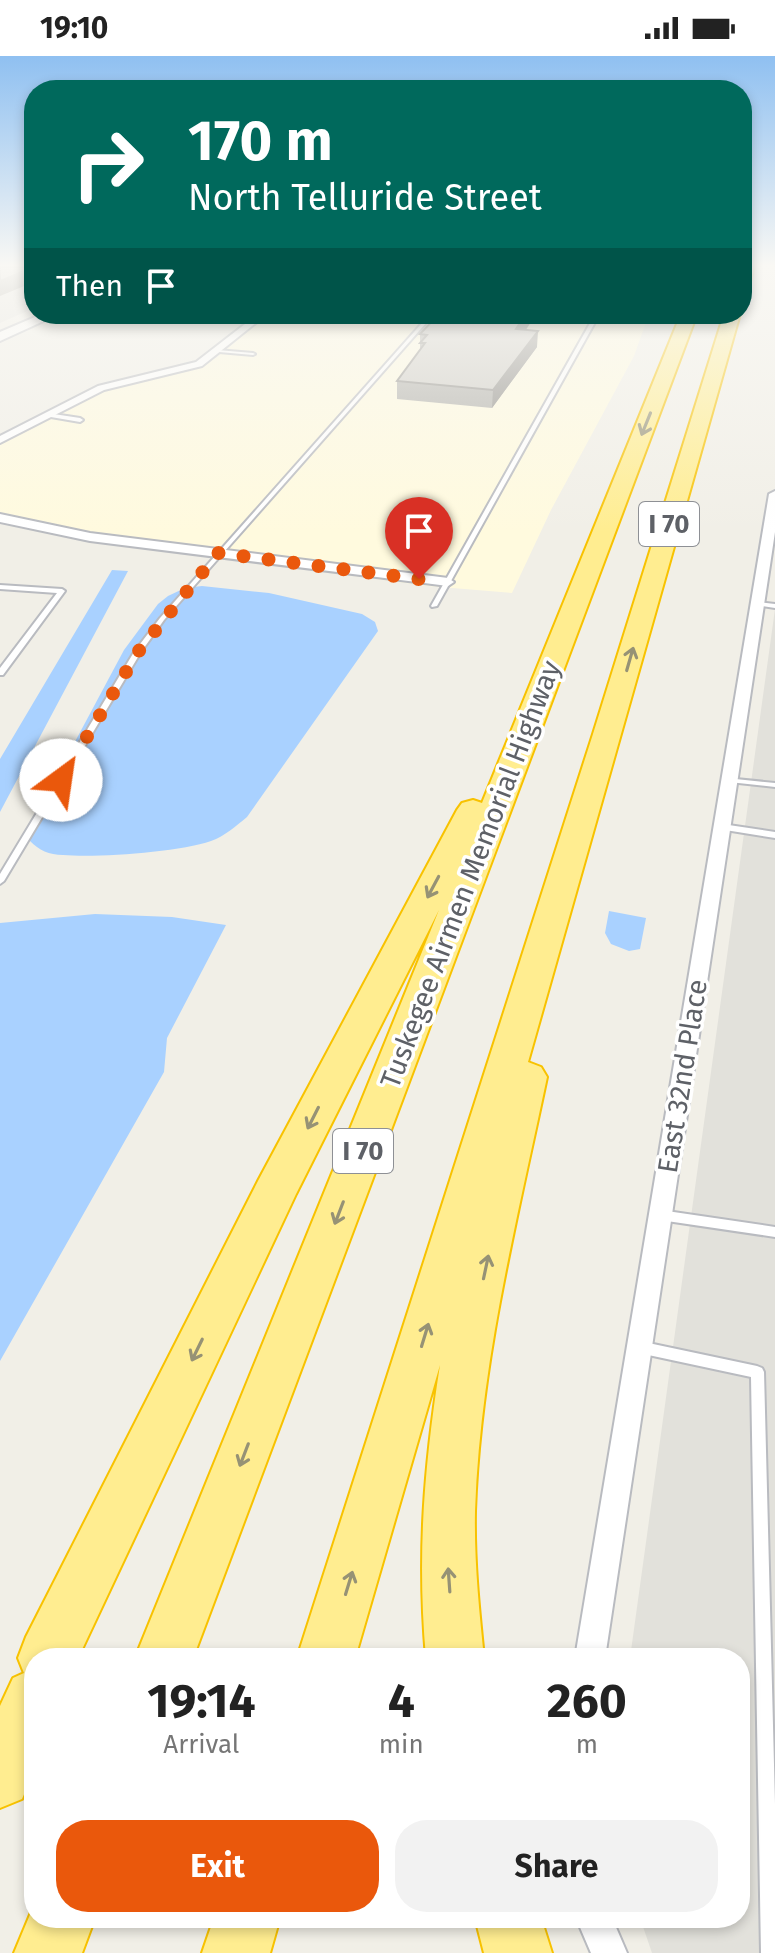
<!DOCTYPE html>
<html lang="en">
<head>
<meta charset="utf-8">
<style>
	:root { --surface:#fff; --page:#f2f2f2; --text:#222; --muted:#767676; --accent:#ea580c }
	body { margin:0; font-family:"Fira Sans",sans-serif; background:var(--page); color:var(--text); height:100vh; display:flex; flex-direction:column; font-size:30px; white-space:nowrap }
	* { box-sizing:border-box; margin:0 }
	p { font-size:26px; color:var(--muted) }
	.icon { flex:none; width:44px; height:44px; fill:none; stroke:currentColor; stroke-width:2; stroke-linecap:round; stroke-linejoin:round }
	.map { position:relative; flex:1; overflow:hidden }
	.sheet { position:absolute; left:24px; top:1592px; width:726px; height:280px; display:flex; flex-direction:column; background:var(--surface); border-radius:32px; box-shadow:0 4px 12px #0003 }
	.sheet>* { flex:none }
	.guide { position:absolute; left:24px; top:24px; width:728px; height:244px; border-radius:32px; box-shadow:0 4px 12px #0003; background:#00695c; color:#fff; overflow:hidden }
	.pin { position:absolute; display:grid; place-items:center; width:68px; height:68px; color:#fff; margin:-82px -34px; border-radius:50% 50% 50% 0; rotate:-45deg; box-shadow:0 0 8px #0007 }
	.pin .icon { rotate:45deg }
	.me { position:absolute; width:88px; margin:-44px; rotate:31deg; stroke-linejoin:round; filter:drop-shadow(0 0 6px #0008) }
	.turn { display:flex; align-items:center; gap:28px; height:168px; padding:0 32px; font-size:36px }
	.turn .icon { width:104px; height:104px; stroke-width:2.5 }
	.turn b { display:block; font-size:56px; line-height:68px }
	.then { display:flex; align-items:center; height:76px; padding:0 32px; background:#0003; gap:16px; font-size:30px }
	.eta { display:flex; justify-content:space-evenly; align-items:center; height:136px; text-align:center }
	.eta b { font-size:48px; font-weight:700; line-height:56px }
	.cta { display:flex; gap:16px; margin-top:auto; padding:16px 32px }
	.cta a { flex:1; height:92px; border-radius:32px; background:var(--accent); color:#fff; font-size:32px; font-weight:700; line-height:92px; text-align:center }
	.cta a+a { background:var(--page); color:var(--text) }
	.status { display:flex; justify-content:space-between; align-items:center; height:56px; padding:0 40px; background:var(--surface); direction:ltr }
	.status svg { height:22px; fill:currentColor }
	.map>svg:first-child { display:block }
	.commercial { fill:#fffade }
	.industrial { fill:#e2e1db }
	.water { fill:#a9d1ff }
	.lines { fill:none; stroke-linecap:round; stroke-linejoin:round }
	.lane-casing { stroke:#b9bbc0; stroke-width:4 }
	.street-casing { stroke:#b9bbc0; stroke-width:4 }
	.secondary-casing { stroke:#bcbec5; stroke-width:4 }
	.highway-casing { stroke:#f8c200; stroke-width:4 }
	.lane { fill:#fff; fill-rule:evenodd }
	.street { fill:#fff; fill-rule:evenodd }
	.secondary { fill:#fff; fill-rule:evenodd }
	.highway { fill:#ffed90; fill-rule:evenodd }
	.wall { fill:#afaea8 }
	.shaded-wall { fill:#8f8d88 }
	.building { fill:#cccac3; stroke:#8f8d88; stroke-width:2 }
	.oneway { stroke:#969275 }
	.route { stroke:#ea580c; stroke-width:14; stroke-dasharray:0 25.2 }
	.labels { text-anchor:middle; stroke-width:7; stroke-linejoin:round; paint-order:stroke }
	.shield { fill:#fff; stroke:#8e9095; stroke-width:2 }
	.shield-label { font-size:26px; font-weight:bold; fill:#5e6167 }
	.street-label { font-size:28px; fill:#5e6167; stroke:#fff }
</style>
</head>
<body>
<div class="status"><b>19:10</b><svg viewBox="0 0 49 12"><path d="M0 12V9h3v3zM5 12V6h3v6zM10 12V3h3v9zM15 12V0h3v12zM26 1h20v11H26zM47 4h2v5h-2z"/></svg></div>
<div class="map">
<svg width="775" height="1897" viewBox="0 0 775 1897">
	<rect width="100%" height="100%" fill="#f1efe7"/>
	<!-- commercial -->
	<path class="commercial" d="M 269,258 L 649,258 L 634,300 L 551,454 L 512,537 L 428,530 L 76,483 L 0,467 L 0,389 L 94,338 L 192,313 L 216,302 Z"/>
	<!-- industrial -->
	<path class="industrial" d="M 0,211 L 34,211 L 34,252 L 0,267 Z
		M 775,553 L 775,1897 L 652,1897 L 640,1862 L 740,1862 L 740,1602 L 630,1602 Z"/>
	<!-- water -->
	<path class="water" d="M 112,514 L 128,515 L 0,756 L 0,703 Z
		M 202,530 L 269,537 L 362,558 L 375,566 L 378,575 L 247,761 C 236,770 225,780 211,785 C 179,796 98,802 63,799 C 49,799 39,794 30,785 L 31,768 L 124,594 L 158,548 L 168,540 L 185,532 Z
		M 609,855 L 646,862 L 640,893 L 629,895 L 611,888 L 605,877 Z
		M 95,858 L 172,861 L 226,869 L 167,982 L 164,1016 L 0,1305 L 0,867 Z"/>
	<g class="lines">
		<defs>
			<path id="lane" d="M 430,258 L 434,258 L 164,564 L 141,596 L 4,825 L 0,828 L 0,818 L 134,596 L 160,562 Z
				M 559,258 L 576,258 L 598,261 L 437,550 L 432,551 L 431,550 L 593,262 Z
				M 217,294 L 253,297 L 255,298 L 253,299 L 219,296 Z
				M 47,357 L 80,362 L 83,364 L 80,366 L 45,360 Z
				M 0,529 L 62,533 L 65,535 L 3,619 L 0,619 L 0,612 L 57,537 L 0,533 Z
				M 758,546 L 775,548 L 775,552 L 756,549 L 756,547 Z
				M 726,722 L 775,727 L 775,731 L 729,726 L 726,726 Z
				M 722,768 L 775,776 L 775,782 L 719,773 L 718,771 Z
				M 660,1154 L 775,1171 L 775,1181 L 660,1164 L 656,1162 L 654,1159 L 656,1156 Z
				M 639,1285 L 757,1310 L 762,1312 L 764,1316 L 775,1748 L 775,1897 L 761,1897 L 751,1321 L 639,1297 L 634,1295 L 633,1291 L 634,1287 Z"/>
			<path id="street" d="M 258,258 L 267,258 L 202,310 L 104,334 L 0,387 L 0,380 L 98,330 L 196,306 Z
				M 775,435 L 775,476 L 605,1602 L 575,1602 L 769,438 Z
				M 0,458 L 90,477 L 448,522 L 454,526 L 448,530 L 90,485 L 0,466 Z
				M 576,1862 L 612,1862 L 627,1897 L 591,1897 Z"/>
			<path id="secondary" d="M 42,258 L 59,258 L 0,285 L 0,276 Z"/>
			<path id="highway" d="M 742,211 L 754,211 L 750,226 L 742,231 Z
				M 681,258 L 697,258 L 193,1602 L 135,1602 L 439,854 L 296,1138 L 78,1602 L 34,1602 L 34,1715 L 22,1743 L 0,1752 L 0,1650 L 13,1622 L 24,1617 L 18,1602 L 26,1581 L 258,1125 L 457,754 L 462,747 L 473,744 L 482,747 Z
				M 724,258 L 740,258 L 528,1006 L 541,1011 L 547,1021 C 517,1164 480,1308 475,1455 C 474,1505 479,1553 484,1602 L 426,1602 C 417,1499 424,1412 440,1309 L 355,1602 L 297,1602 L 593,678 Z
				M 34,1849 L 34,1862 L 95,1862 L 82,1897 L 14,1897 Z
				M 214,1862 L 280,1862 L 270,1897 L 202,1897 Z
				M 475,1862 L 541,1862 L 552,1897 L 484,1897 Z"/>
		</defs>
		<!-- lane casing -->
		<use href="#lane" class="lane-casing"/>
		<!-- street casing -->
		<use href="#street" class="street-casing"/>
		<!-- secondary casing -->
		<use href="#secondary" class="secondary-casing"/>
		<!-- highway casing -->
		<use href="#highway" class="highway-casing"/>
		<!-- lane -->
		<use href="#lane" class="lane"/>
		<!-- street -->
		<use href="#street" class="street"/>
		<!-- secondary -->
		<use href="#secondary" class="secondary"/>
		<!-- highway -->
		<use href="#highway" class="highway"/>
	</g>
	<!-- wall -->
	<path class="wall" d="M 439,258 L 536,258 L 526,274 L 537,291 L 492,352 L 397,343 L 397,325 L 420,294 L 420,278 Z"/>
	<!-- shaded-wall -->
	<path class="shaded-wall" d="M 34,211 L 34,226 L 0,240 L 0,225 Z
		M 526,258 L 536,258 L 515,290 L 516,273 Z
		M 538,275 L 537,291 L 492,352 L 493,334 Z"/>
	<!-- building -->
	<path class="building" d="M 0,211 L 34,211 L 0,225 Z
		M 439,258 L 526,258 L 516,273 L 538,275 L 493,334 L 397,325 L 425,287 L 420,287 L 427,279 L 420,278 Z"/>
	<!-- one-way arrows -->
	<defs><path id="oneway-shaft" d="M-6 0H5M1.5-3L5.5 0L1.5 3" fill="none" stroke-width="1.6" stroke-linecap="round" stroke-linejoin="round" transform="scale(2)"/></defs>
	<g class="oneway">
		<use href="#oneway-shaft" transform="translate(646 368) rotate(112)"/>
		<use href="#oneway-shaft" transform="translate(630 603) rotate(-74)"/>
		<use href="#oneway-shaft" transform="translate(433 831) rotate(118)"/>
		<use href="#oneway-shaft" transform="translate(313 1062) rotate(117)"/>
		<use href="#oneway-shaft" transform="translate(339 1157) rotate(111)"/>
		<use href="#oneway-shaft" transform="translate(486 1211) rotate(-78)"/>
		<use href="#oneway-shaft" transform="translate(425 1279) rotate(-73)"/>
		<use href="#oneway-shaft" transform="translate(197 1294) rotate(116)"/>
		<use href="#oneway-shaft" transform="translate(244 1399) rotate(111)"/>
		<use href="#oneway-shaft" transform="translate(449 1524) rotate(-94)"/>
		<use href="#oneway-shaft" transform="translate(349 1527) rotate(-73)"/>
	</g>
	<!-- sky -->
	<linearGradient id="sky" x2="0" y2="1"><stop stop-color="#8fc0f1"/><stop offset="0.44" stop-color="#f9f8f4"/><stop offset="1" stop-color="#f9f8f4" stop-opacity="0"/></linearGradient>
	<rect width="775" height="476" fill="url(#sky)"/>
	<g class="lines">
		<!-- route -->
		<path class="route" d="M 61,724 L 138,596 L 218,497 L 419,523"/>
	</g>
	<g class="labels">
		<!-- shield labels -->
		<g class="shield">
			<rect x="639" y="446" width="60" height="44" rx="6"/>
			<rect x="333" y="1073" width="60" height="44" rx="6"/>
		</g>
		<g class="shield-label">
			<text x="669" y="477">I 70</text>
			<text x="363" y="1104">I 70</text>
		</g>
		<!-- street labels -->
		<g class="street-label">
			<text transform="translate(470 818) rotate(-69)" y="10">Tuskegee Airmen Memorial Highway</text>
			<text transform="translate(682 1020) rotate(-81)" y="10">East 32nd Place</text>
		</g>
	</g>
</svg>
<div class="pin" style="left:419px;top:523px;background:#d93025"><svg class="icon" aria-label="arrive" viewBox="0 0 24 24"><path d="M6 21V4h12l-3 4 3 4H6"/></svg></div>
<svg class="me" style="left:61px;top:724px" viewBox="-20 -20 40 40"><circle r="19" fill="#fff"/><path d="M0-13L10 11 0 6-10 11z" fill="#ea580c"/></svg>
<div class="guide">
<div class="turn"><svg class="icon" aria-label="right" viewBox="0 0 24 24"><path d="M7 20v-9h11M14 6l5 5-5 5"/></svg><div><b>170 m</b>North Telluride Street</div></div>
<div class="then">Then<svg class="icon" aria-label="arrive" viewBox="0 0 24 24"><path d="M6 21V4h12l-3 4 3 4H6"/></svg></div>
</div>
<section class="sheet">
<div class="eta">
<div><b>19:14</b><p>Arrival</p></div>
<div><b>4</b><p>min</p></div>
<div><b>260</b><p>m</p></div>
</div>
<div class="cta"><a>Exit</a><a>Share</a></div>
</section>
</div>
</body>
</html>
